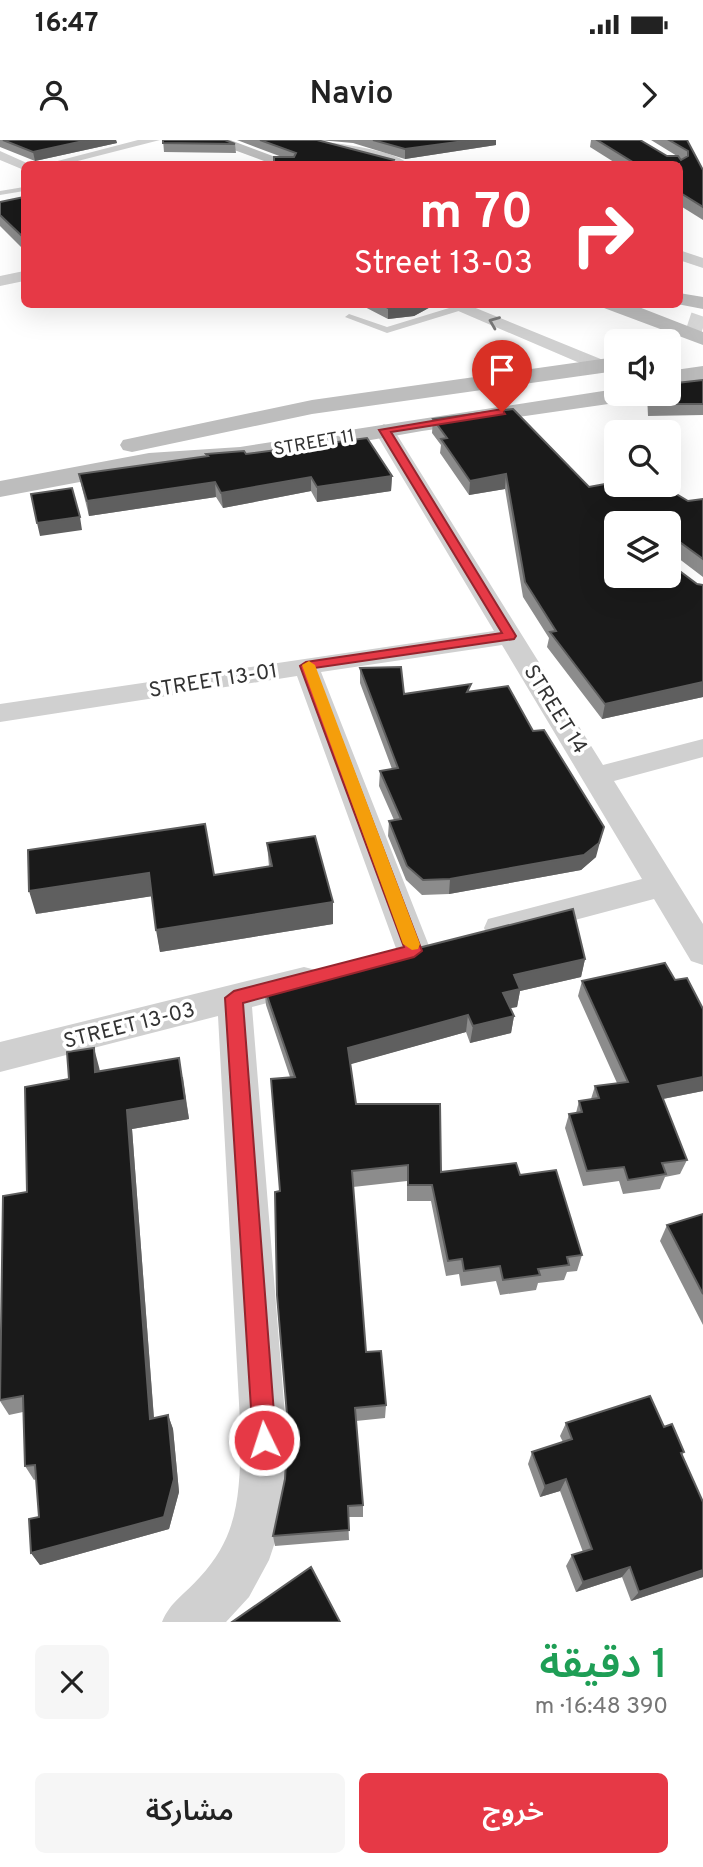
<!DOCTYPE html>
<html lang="ar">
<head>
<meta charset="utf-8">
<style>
	:root { --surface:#fff; --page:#f6f6f6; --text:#222; --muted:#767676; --accent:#e63946 }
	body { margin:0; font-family:Overpass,"Noto Sans Arabic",sans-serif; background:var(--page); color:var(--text); direction:rtl; height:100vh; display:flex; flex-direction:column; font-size:26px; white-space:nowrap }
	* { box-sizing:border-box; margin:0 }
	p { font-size:23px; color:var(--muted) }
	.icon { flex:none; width:38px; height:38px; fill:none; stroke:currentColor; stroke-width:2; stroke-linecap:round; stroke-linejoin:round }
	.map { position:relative; height:1482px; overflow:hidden; direction:ltr }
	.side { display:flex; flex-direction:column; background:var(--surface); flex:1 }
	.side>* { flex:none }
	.hud { position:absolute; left:21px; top:21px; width:662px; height:147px; border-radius:10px; box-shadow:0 7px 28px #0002; direction:rtl; background:#e63946; color:#fff; overflow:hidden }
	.fabs { position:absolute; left:604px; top:189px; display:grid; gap:14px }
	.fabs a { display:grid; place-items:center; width:77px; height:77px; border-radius:10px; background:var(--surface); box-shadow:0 7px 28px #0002; font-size:35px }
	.pin { position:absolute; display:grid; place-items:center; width:60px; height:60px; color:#fff; margin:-72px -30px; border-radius:50% 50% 50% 0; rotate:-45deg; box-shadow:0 0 7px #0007 }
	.pin .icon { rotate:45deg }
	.me { position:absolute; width:77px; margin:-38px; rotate:356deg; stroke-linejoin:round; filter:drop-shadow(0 0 5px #0008) }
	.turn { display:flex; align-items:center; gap:24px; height:147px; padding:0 35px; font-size:32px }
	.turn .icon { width:91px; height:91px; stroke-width:2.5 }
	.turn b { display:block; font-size:49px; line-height:60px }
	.round { display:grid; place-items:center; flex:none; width:74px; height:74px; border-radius:10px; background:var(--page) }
	.overview { display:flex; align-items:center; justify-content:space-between; height:119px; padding:0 35px }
	h1 { font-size:42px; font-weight:600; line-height:52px; color:#1e9e55 }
	.cta { display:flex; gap:14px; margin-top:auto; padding:14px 35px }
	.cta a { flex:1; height:80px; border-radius:10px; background:var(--accent); color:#fff; font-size:28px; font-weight:600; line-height:80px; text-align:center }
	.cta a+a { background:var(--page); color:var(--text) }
	.status { display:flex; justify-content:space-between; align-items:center; height:49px; padding:0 35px; background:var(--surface); direction:ltr }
	.status svg { height:19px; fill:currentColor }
	header { display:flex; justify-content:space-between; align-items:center; height:91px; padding:0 35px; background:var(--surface); font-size:32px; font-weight:600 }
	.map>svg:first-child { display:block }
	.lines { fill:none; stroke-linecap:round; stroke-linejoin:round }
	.secondary-tunnel { stroke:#d6d6d6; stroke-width:22; stroke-dasharray:22 10; stroke-linecap:butt }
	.lane { fill:#d0d0d0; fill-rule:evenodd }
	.street { fill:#d0d0d0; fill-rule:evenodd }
	.secondary { fill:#bdbdbd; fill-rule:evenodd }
	.wall { fill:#8c8c8c }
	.shaded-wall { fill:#5f5f5f }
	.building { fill:#1a1a1a; stroke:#5f5f5f; stroke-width:2; fill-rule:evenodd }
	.oneway { stroke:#7a7a7a }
	.route { fill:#e63946; stroke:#96252e; stroke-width:2 }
	.slow { fill:#f59e0b }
	.labels { text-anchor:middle; stroke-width:7; stroke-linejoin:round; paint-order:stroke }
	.far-street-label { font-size:18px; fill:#333; stroke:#fff }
	.street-label { font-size:21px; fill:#333; stroke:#fff }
</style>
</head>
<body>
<div class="status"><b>16:47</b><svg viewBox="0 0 49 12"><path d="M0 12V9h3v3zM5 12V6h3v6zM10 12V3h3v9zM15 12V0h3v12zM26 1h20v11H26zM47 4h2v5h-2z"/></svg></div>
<header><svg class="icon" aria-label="forward" viewBox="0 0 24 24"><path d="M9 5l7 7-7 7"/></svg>Navio<svg class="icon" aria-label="person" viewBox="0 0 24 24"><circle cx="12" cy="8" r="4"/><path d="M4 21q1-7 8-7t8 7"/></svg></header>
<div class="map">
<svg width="703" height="1482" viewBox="0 0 703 1482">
	<rect width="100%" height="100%" fill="#fff"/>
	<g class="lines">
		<!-- secondary-tunnel -->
		<path class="secondary-tunnel" d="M 688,183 L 703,188"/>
		<!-- lane -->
		<path class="lane" d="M 24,47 L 24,51 L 0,55 L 0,51 Z
			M 459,165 L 463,168 L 462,170 L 387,193 L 345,177 L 349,174 L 387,187 Z"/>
		<!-- street -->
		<path class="street" d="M 138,0 L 160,0 L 66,24 L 46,24 Z
			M 290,0 C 317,0 389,7 409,24 L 391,24 Z
			M 0,11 L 29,24 L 24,24 L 24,30 L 0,20 Z
			M 679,110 L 703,118 L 703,128 L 679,120 Z
			M 24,131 L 24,141 L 0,146 L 0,136 Z
			M 442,164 L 466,164 L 608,222 L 611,226 L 608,230 L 596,230 Z
			M 384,284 L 394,290 L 603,625 L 703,599 L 703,617 L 614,641 L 703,784 L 703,825 L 691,821 L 654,759 L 500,800 L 488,797 L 484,788 L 488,779 L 642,739 L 502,505 L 321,532 L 431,811 L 426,820 L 414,824 L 402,820 L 397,811 L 297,536 L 0,582 L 0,564 L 494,491 L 374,290 Z
			M 304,827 L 316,830 L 321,840 L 316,850 L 252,867 L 287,1300 L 286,1344 L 281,1384 L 269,1420 L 249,1457 L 226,1482 L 162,1482 C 170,1462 185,1454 200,1437 C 239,1395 239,1355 241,1300 L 218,876 L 0,932 L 0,902 Z"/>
		<!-- secondary -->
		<path class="secondary" d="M 207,0 L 230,0 L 294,24 L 272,24 Z
			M 679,153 L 703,157 L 703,169 L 677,164 Z
			M 601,164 L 631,164 L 703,192 L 703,205 L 604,168 Z
			M 616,217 L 616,231 L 312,274 L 132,312 L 123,310 L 120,305 L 123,300 L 312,260 Z
			M 703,226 L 703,240 L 668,245 L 668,231 Z
			M 616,249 L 616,254 L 641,254 L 637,259 L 629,261 L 422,291 L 240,323 L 149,329 L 0,357 L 0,341 L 149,313 L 240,307 Z"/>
	</g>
	<!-- wall -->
	<path class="wall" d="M 0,0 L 116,0 L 117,3 L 35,21 L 0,7 Z
		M 163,0 L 235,4 L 236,13 L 164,12 Z
		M 237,0 L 317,0 L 394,20 L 274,23 L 282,17 Z
		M 319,0 L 496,0 L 496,5 L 405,19 L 353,3 Z
		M 591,0 L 640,0 L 667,16 L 677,16 L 651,0 L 687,0 L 703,30 L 703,80 L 679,65 L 679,24 L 617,24 L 590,7 Z
		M 24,57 L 24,110 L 0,86 L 0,62 Z
		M 359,164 L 436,164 L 414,176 L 388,179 Z
		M 703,240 L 703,275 L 648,276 L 647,254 L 668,254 Z
		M 433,279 L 589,347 L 668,349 L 688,361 L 703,359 L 703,437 L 678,418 L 669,416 L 669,423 L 697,444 L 703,445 L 703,557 L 602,579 L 547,507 L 549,498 L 523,457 L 505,349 L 469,355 L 440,313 L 441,305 L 432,293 Z
		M 206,314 L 246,314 L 392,336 L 391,351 L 317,362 L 311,351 L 223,368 L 216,357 L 89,376 L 82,348 L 79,334 L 207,316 Z
		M 360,528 L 404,554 L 471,551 L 596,717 L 581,730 L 449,754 L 422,755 L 406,740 L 388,696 L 389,681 L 394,680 L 379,646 L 380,631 L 392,629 L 360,543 Z
		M 267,703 L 333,762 L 333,784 L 160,812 L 152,756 L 36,774 L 214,735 L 269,727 Z
		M 585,819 L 581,837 L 520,851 L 517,867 L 510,868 L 514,876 L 511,893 L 470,903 L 466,892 L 350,924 L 356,964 L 441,1032 L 520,1035 L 582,1115 L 577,1131 L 567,1132 L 564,1140 L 538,1143 L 536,1150 L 500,1155 L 496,1141 L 461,1146 L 459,1134 L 446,1136 L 431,1061 L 407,1061 L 407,1041 L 353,1047 L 366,1212 L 386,1265 L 385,1278 L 356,1281 L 363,1365 L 363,1377 L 348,1377 L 349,1400 L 275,1406 L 273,1396 L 285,1339 L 288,1287 L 280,1051 L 290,937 L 266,865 L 264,847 Z
		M 675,840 L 703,869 L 703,951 L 663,959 L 687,1020 L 680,1034 L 665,1037 L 660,1049 L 623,1054 L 619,1041 L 583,1046 L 565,988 L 569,974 L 576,973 L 579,961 L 591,959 L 595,946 L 617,943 L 578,856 L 582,841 Z
		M 99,927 L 100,931 L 183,937 L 189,979 L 132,989 L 154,1278 L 168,1275 L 173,1289 L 179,1352 L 169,1389 L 40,1425 L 31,1413 L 39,1377 L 36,1339 L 34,1340 L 25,1326 L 23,1272 L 9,1275 L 0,1261 L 27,1052 L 69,939 Z
		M 703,1074 L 703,1185 L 660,1101 L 667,1085 Z
		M 566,1283 L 664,1287 L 684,1312 L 682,1315 L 703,1362 L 703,1437 L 631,1461 L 622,1437 L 576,1452 L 566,1426 L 572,1415 L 583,1412 L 560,1351 L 540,1357 L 528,1324 L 532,1312 L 563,1302 L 560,1296 Z"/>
	<!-- shaded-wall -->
	<path class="shaded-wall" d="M 88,0 L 116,0 L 117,3 L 35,21 L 33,12 Z
		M 472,0 L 496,0 L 496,5 L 405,19 L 405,9 Z
		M 415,164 L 436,164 L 414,176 L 388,179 L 388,168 Z
		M 506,334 L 505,349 L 469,355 L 470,341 Z
		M 392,336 L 391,351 L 317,362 L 317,347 Z
		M 311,337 L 311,351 L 223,368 L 221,353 Z
		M 215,342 L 216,357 L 89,376 L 87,361 Z
		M 80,377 L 82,390 L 40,396 L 37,383 Z
		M 703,542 L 703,557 L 602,579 L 605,564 Z
		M 604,687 L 596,717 L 581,730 L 449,754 L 450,739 Z
		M 149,733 L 153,756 L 36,774 L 29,751 Z
		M 333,762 L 333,784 L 160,812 L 156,790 Z
		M 585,819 L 581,837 L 520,851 L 517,867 L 500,870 L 503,853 L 514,835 Z
		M 468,875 L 466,892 L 348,925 L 348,908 Z
		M 514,876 L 511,893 L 470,903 L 473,886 Z
		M 94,908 L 99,927 L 101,951 L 95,932 Z
		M 179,918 L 189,979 L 132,989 L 155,1293 L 150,1279 L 127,970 Z
		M 703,937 L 703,951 L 652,961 L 658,946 Z
		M 168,1275 L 173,1289 L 179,1352 L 169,1389 L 40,1425 L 31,1413 Z
		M 566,1339 L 560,1351 L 540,1357 L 545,1346 Z
		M 630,1427 L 622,1437 L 576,1452 L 583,1442 Z
		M 703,1430 L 703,1437 L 631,1461 L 639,1452 Z"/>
	<!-- building -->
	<path class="building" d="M 3,0 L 88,0 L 33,12 Z
		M 163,0 L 225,0 L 235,4 L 163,3 Z
		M 260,0 L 317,0 L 394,20 L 392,24 L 265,24 L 274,23 L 274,17 L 294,17 L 296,13 Z
		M 373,0 L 472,0 L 405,9 Z
		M 597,0 L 640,0 L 667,16 L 678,16 L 681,20 L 688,16 L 688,11 L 669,0 L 687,0 L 703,30 L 703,67 L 679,52 L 679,24 L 636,24 Z
		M 24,57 L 24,98 L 0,75 L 0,62 Z
		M 381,164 L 415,164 L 388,168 Z
		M 703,240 L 703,264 L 650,264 L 649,254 L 668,254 L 668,244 Z
		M 513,269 L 589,347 L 616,342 L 616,345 L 665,345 L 668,349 L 688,361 L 703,359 L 703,419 L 681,403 L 670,401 L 669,423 L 697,444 L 703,445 L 703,542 L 605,564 L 550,492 L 556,491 L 525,442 L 506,334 L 470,341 L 441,299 L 447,298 L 433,279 ZM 616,383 L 668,383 L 668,436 L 616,436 Z
		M 367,298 L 392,336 L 317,347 L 311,337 L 221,353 L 215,342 L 87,361 L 79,334 L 208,316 L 206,314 L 244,311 L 246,314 Z
		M 72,348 L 80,377 L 37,383 L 31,354 Z
		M 401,527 L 404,554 L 471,544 L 467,552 L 508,546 L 533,591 L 544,590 L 604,687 L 599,703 L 584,715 L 450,739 L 423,740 L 407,726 L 389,681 L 401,679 L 380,631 L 398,628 L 360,528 Z
		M 205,684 L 214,735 L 272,726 L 267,703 L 315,696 L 333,762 L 156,790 L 149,733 L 29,751 L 28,710 Z
		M 573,769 L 585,819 L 514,835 L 520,849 L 503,853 L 514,876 L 473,886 L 468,875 L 348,908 L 356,964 L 440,964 L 441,1032 L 516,1023 L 520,1035 L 556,1030 L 582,1115 L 567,1117 L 569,1125 L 538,1129 L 540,1135 L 503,1140 L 500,1126 L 464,1131 L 462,1119 L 448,1121 L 432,1045 L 408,1045 L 408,1025 L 352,1031 L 366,1212 L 381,1211 L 386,1265 L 355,1268 L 363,1365 L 348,1366 L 349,1390 L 273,1396 L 285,1339 L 288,1287 L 277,1155 L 275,1052 L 280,1051 L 271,939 L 295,937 L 264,847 Z
		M 665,823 L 675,840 L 687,838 L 703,869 L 703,937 L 658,946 L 687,1020 L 662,1023 L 666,1034 L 628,1040 L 624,1027 L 587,1031 L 569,974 L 582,972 L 579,961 L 599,958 L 595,946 L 628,942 L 582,841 Z
		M 94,908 L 95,932 L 179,918 L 185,960 L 127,970 L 150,1279 L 168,1275 L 174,1339 L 164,1377 L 31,1413 L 29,1379 L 39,1377 L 35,1325 L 25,1326 L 23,1256 L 0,1260 L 3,1056 L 27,1052 L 25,947 L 69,939 L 67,912 Z
		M 703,1074 L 703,1154 L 667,1085 Z
		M 650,1256 L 664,1287 L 672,1284 L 684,1312 L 681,1313 L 703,1362 L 703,1430 L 639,1452 L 630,1427 L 583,1442 L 572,1415 L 592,1409 L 566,1339 L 545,1346 L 532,1312 L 572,1299 L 566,1283 Z
		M 311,1427 L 340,1482 L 232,1482 Z"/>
	<!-- one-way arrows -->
	<defs><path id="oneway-chevron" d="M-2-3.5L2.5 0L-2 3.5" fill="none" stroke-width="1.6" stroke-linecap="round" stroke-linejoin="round" transform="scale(1.75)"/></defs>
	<use class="oneway" href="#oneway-chevron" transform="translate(494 182) rotate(-158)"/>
	<!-- route -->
	<path class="route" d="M 502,269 L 505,274 L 391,292 L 516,496 L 514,499 L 314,528 L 422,811 L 414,817 L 243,863 L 276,1300 L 273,1309 L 264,1312 L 256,1309 L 253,1300 L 225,858 L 234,851 L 404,807 L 300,526 L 306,522 L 502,493 L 379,290 Z"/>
	<!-- slow -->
	<path class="slow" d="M 309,521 L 315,525 L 420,804 L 418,809 L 412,810 L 403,804 L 302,525 Z"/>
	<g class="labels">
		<!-- far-street labels -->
		<g class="far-street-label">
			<text transform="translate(314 302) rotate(-10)" y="6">STREET 11</text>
		</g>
		<!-- street labels -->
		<g class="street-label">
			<text transform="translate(213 540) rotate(-9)" y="7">STREET 13-01</text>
			<text transform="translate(556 569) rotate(58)" y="7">STREET 14</text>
			<text transform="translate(129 885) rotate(-14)" y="7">STREET 13-03</text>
		</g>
	</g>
</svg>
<div class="fabs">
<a><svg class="icon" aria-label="sound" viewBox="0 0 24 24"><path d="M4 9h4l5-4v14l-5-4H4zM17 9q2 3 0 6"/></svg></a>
<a><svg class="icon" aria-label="search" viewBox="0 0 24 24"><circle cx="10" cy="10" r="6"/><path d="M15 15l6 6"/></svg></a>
<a><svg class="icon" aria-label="layers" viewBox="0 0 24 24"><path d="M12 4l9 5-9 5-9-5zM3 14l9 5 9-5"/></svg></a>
</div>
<div class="pin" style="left:502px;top:272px;background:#d93025"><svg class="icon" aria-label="arrive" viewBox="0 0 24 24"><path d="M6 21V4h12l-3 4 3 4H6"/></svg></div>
<svg class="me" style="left:264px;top:1300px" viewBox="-20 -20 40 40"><circle r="17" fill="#e63946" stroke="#fff" stroke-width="3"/><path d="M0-11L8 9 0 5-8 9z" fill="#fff"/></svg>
<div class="hud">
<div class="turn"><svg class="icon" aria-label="right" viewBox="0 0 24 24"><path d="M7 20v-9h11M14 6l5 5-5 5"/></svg><div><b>70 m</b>Street 13-03</div></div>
</div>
</div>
<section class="side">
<div class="overview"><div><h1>1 دقيقة</h1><p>390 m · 16:48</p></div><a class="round"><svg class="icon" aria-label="close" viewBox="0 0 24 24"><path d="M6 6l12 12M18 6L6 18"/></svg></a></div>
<div class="cta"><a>خروج</a><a>مشاركة</a></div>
</section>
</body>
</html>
